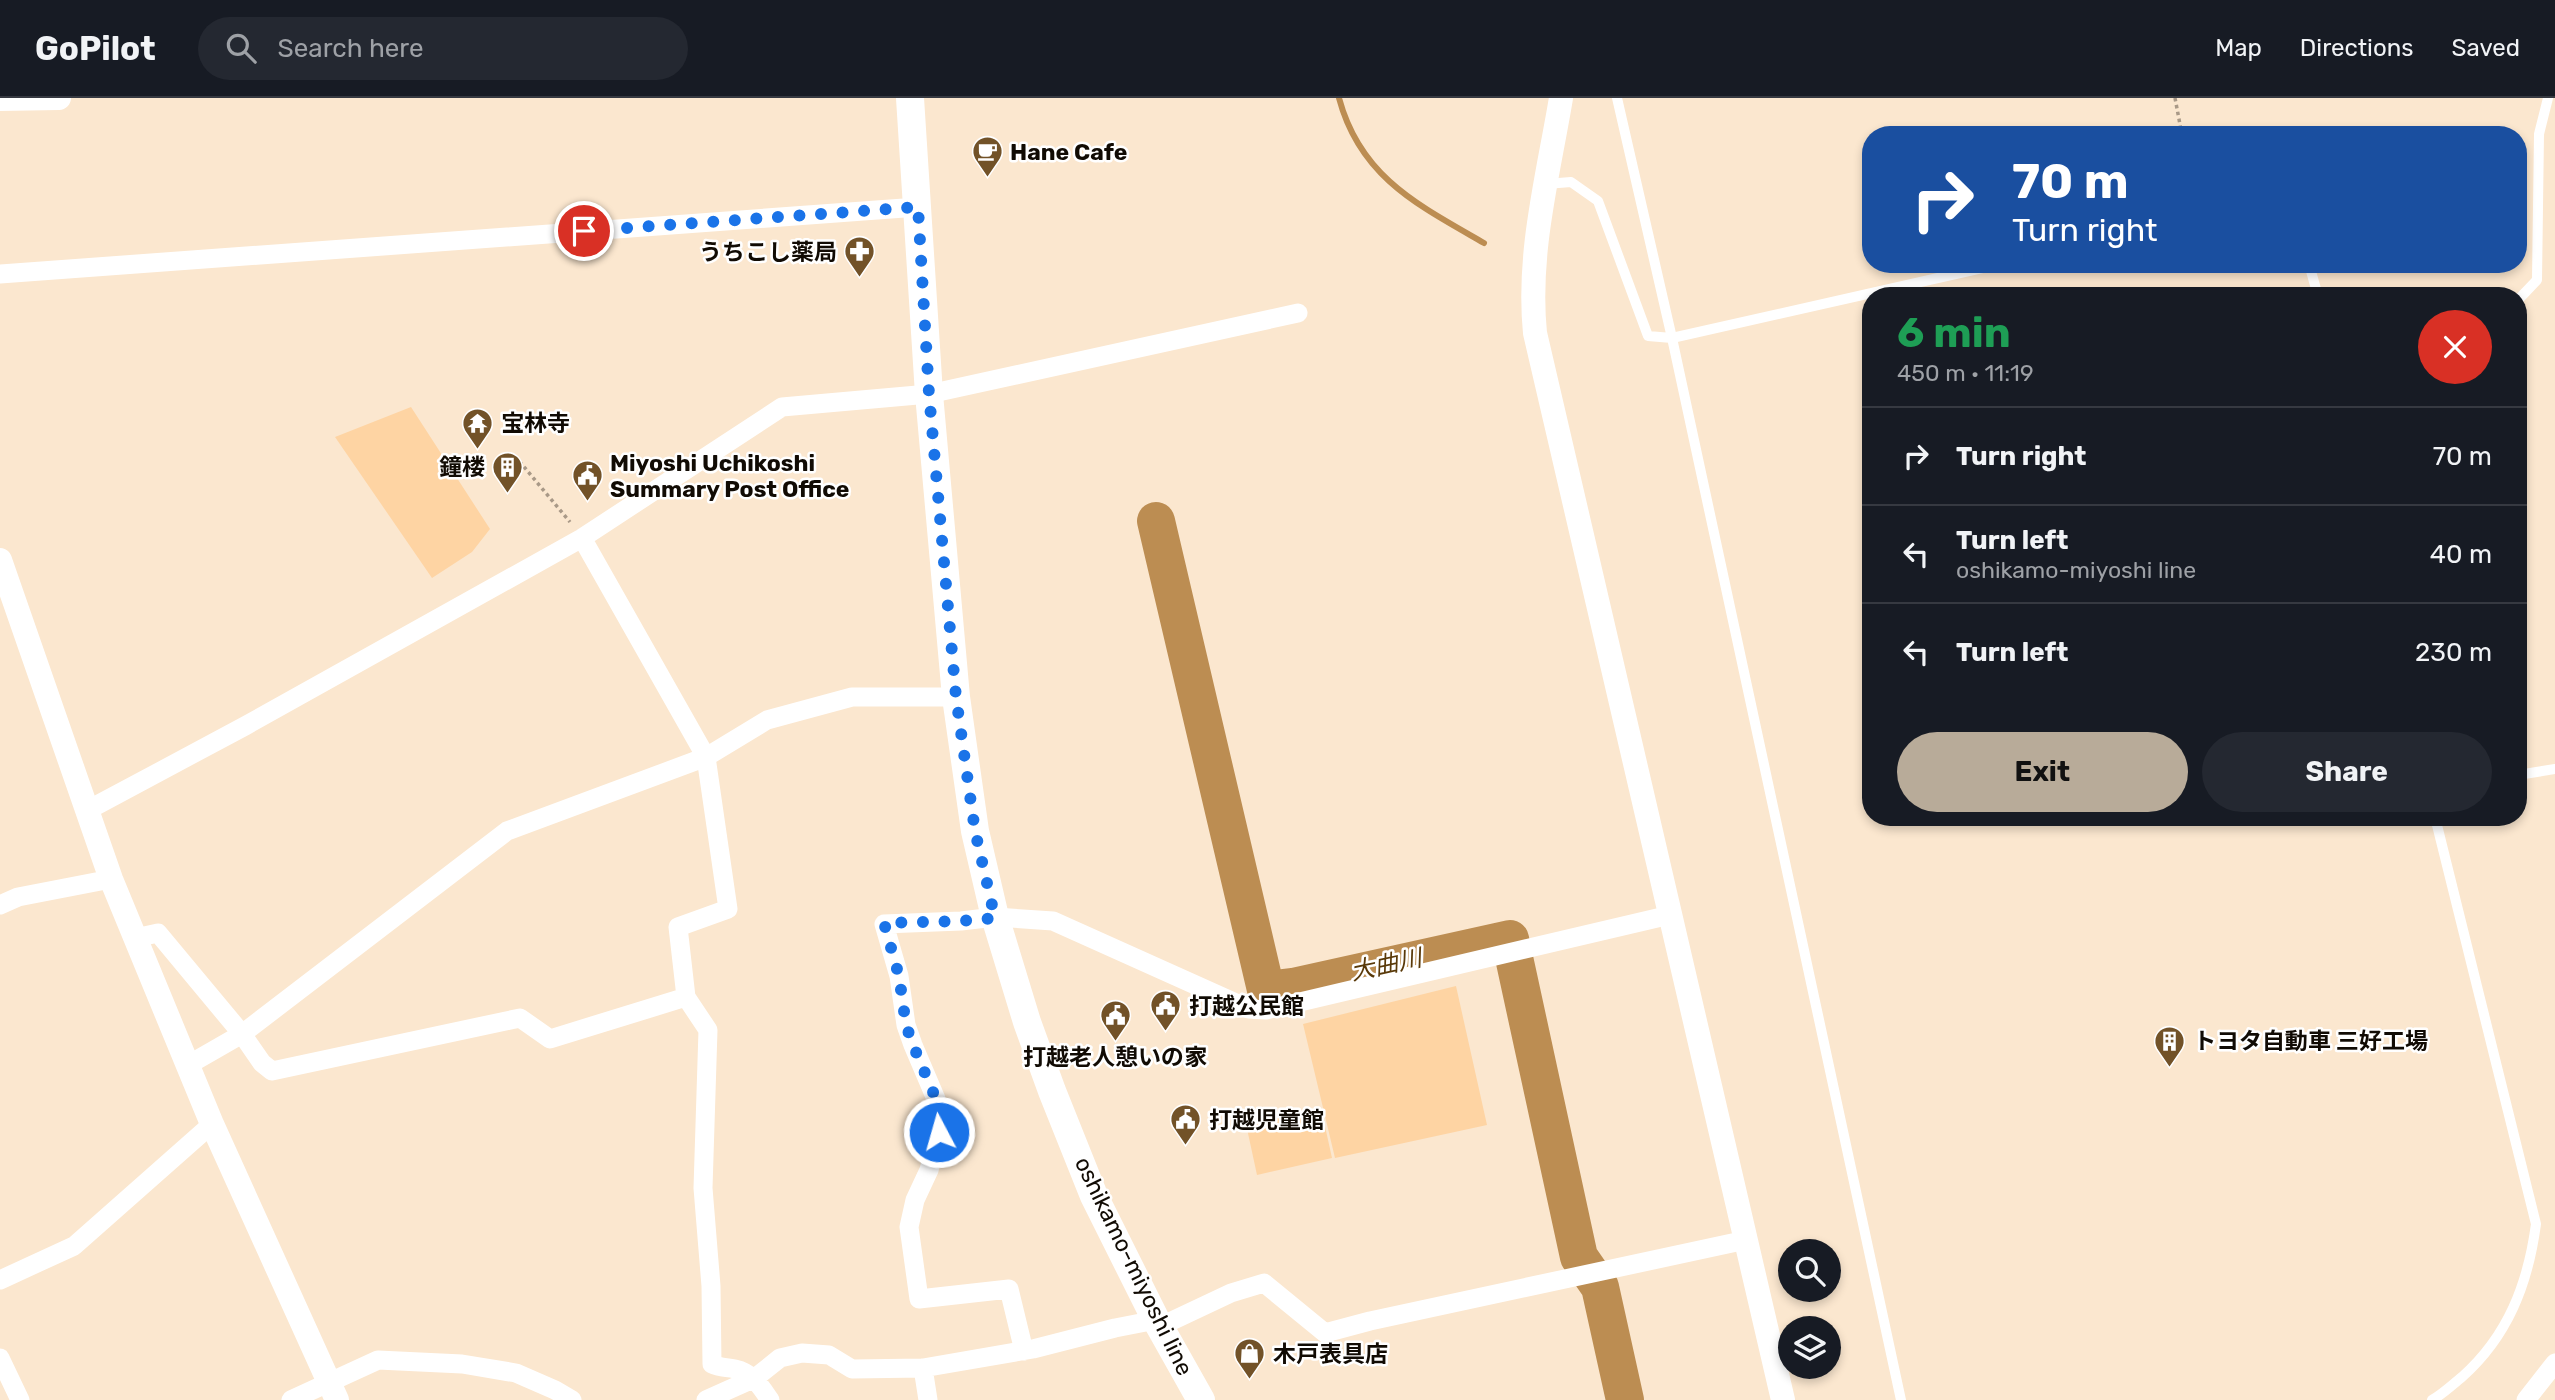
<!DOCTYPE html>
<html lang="en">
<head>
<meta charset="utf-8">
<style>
	:root { --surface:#171b24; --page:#242831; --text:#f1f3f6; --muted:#9ea1a6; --line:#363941; --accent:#b8ab99 }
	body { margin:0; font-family:Rubik,"Noto Sans JP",sans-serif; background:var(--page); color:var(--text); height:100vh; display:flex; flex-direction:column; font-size:26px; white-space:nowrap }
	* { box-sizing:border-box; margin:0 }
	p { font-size:23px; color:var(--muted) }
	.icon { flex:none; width:38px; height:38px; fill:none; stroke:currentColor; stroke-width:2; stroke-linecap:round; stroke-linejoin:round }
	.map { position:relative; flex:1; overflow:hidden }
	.sheet { position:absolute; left:1862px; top:189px; width:665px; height:539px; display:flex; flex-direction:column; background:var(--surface); border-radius:28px; box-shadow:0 4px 10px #0003 }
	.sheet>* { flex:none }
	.top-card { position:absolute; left:1862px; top:28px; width:665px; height:147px; border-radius:28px; box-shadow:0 4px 10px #0003; background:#1a4fa0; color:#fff; overflow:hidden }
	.tools { position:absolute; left:1778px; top:1141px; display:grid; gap:14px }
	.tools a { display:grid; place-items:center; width:63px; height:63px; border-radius:50%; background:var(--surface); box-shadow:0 4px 10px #0003; font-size:35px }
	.pin { position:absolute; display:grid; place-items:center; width:60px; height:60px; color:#fff; margin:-30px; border:4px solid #fff; border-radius:50%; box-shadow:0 2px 7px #0007 }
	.me { position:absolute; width:77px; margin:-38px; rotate:354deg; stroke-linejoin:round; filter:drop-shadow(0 0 5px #0008) }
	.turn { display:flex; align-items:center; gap:24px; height:147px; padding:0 35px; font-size:32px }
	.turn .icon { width:91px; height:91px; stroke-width:2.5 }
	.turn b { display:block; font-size:49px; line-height:60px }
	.round { display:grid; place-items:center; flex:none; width:74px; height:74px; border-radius:37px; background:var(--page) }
	.overview { display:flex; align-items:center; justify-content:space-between; height:119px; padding:0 35px }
	h1 { font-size:42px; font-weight:700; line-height:52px; color:#1e9e55 }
	.primary-button { display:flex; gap:14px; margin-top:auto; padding:14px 35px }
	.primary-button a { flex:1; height:80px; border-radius:42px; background:var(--accent); color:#111; font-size:28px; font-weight:700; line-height:80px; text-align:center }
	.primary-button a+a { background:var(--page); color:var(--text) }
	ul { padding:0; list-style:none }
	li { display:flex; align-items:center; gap:21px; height:98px; padding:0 35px; border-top:2px solid var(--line) }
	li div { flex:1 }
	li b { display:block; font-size:26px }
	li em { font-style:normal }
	header { display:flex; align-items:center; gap:42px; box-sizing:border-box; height:98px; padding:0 35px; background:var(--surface); border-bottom:2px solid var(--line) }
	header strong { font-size:33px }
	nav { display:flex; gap:38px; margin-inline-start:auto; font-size:24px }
	.search { width:490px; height:63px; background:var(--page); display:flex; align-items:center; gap:18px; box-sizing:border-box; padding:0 24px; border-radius:38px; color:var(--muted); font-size:26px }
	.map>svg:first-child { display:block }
	.green { fill:#fed4a3 }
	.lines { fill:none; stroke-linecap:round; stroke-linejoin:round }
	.stream { stroke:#bc8d52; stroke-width:6 }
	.river { stroke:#bc8d52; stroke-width:38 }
	.path { stroke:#a99987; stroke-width:3.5; stroke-dasharray:3.5 3.5; stroke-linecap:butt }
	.service { stroke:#fff; stroke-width:10 }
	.minor { stroke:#fff; stroke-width:19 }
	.tertiary { stroke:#fff; stroke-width:24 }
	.secondary { stroke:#fff; stroke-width:28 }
	.route { stroke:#1a73e8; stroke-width:12; stroke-dasharray:0 21.6 }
	.labels { text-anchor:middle; stroke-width:5; stroke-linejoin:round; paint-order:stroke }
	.poi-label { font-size:23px; font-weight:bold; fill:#110b04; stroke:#fff; text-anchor:start }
	.street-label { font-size:23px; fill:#110b04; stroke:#fff }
	.water-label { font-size:24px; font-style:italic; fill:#593909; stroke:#fff }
</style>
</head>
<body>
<header>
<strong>GoPilot</strong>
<div class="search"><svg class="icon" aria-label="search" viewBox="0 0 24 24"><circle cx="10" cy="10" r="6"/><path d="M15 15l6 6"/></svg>Search here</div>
<nav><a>Map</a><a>Directions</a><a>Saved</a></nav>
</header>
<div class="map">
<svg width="2555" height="1302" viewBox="0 0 2555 1302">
	<rect width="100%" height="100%" fill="#fbe7cf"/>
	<!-- green -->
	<path class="green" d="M 411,309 L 490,431 L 472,454 L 432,480 L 335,339 Z
		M 1456,888 L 1487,1027 L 1335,1060 L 1303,926 Z
		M 1321,1010 L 1332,1060 L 1257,1077 L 1246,1026 Z"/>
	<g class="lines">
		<!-- stream -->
		<path class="stream" d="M 1339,0 C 1360,79 1418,107 1484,145"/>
		<!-- river -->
		<path class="river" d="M 1156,423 L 1266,892 L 1293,889 L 1510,841 L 1579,1159 L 1600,1189 L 1625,1302"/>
		<!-- path -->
		<path class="path" d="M 2175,0 L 2182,37
			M 515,358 L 570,424"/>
		<!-- service -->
		<path class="service" d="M 1617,0 L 1672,240 L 1901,1302
			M 1546,86 L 1571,84 L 1598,103 L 1648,238 L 1672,240 L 2000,166
			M 2309,166 L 2318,198
			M 2518,202 L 2537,182 L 2539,36 L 2548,0
			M 2518,677 L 2555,671
			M 2432,1302 C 2443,1296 2452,1287 2462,1279 C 2508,1238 2528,1186 2536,1126 L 2435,719"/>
		<!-- minor -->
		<path class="minor" d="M 0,176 L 918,109
			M 582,440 L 706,659 L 728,811 L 678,829 L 686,899 L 708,932 L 703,1090 L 711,1188 L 712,1266 C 720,1270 726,1269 735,1271 C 753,1275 760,1288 770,1302
			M 86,713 L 245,628 L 582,440 L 782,309 L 929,296 L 1298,215
			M 0,807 L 18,799 L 111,781
			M 135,840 L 158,835 L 242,936 L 262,965 L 272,973 L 520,920 L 550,941 L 686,899
			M 188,967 L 242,936 L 507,733 L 706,659 L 767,622 L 852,599 L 956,599
			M 0,1182 L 74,1148 L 212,1026
			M 1161,1228 L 1231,1195 L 1264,1185 L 1325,1235 L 1370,1223 L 1746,1142
			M 1024,1253 L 1009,1191 L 919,1201 L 909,1129 L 915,1102 L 929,1072 L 939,1034 L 936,1001 L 913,947 L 906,927 L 899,878 L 884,826 L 961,823 L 995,819 L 1053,823 L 1249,911 L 1266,912 L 1670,817
			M 0,1260 L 20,1302
			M 923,1270 L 928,1302
			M 291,1302 L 378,1262 L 462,1266 L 516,1275 L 555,1292 L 572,1302
			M 706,1302 L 755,1280 L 780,1260 L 802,1255 L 829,1257 L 852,1271 L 923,1270 L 1033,1251 L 1115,1230 L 1156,1222
			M 2526,1302 L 2555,1265"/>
		<!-- tertiary -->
		<path class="tertiary" d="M 1561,0 C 1548,78 1527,156 1535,235 L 1783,1302
			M 0,1 L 59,0
			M 0,462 L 111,781 L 212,1026 L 337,1302"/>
		<!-- secondary -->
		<path class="secondary" d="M 910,0 L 929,296 L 956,599 L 975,733 L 995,819 L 1027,924 L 1052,993 L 1094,1098 L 1156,1222 L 1201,1302"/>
	</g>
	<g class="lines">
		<!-- route -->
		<path class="route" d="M 584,133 L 918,109 L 929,296 L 956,599 L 975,733 L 995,820 L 961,823 L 884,825 L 899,878 L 906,927 L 913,947 L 936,1001 L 939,1034"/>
	</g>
	<!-- icons -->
	<defs>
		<symbol id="cafe-pin" viewBox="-11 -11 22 30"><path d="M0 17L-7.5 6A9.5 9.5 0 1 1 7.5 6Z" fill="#725228" stroke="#fff"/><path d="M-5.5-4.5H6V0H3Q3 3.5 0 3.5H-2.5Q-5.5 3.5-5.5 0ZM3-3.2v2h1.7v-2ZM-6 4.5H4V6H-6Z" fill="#fff"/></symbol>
		<symbol id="pharmacy-pin" viewBox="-11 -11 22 30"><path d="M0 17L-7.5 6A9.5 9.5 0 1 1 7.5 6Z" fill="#725228" stroke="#fff"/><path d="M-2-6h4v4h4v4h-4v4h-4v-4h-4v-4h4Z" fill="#fff"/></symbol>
		<symbol id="temple-pin" viewBox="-11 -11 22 30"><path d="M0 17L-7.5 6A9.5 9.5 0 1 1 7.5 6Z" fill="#725228" stroke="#fff"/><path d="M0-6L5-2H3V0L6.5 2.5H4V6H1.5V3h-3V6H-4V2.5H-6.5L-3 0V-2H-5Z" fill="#fff"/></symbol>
		<symbol id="building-pin" viewBox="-11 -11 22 30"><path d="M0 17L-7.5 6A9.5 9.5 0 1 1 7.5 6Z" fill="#725228" stroke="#fff"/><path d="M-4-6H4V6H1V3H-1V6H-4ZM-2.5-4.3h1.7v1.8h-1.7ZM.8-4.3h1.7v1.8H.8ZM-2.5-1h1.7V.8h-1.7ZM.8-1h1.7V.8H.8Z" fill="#fff"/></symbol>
		<symbol id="civic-pin" viewBox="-11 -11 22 30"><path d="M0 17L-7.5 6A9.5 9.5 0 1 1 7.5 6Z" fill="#725228" stroke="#fff"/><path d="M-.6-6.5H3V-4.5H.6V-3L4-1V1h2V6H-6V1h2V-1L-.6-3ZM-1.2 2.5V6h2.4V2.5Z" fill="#fff"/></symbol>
		<symbol id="shop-pin" viewBox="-11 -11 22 30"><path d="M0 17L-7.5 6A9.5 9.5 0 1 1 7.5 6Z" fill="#725228" stroke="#fff"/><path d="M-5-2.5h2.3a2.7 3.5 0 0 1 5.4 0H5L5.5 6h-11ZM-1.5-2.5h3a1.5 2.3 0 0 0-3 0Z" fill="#fff"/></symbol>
	</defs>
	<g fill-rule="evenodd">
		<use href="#cafe-pin" x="970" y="36" width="35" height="47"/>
		<use href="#pharmacy-pin" x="842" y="136" width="35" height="47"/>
		<use href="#temple-pin" x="460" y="308" width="35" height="47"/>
		<use href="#building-pin" x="490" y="352" width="35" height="47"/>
		<use href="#civic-pin" x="570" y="360" width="35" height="47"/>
		<use href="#civic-pin" x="1148" y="890" width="35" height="47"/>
		<use href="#civic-pin" x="1098" y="900" width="35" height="47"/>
		<use href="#building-pin" x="2152" y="926" width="35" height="47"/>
		<use href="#civic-pin" x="1168" y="1004" width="35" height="47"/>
		<use href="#shop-pin" x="1232" y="1238" width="35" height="47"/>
	</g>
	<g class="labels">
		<!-- poi labels -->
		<g class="poi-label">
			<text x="1010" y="62">Hane Cafe</text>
			<text x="837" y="162" text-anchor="end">うちこし薬局</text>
			<text x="501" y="333">宝林寺</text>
			<text x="610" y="373">Miyoshi Uchikoshi<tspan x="610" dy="26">Summary Post Office</tspan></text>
			<text x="485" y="377" text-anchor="end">鐘楼</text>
			<text x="1189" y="916">打越公民館</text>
			<text x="2193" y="951">トヨタ自動車 三好工場</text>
			<text x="1115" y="967" text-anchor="middle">打越老人憩いの家</text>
			<text x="1209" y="1030">打越児童館</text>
			<text x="1273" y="1264">木戸表具店</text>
		</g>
		<!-- street labels -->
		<g class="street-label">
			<text transform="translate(1134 1168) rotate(64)" y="8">oshikamo-miyoshi line</text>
		</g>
		<!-- water labels -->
		<g class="water-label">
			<text transform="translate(1386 867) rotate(-12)" y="8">大曲川</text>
		</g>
	</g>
</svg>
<div class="tools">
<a><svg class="icon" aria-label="search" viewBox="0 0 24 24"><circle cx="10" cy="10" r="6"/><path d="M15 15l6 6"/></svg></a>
<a><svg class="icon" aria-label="layers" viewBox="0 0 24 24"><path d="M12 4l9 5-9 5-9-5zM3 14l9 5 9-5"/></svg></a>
</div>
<div class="pin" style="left:584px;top:133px;background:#d93025"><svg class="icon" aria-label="arrive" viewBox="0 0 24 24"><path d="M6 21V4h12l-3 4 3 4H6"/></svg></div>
<svg class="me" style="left:939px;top:1034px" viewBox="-20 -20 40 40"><circle r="17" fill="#1a73e8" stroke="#fff" stroke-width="3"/><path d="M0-11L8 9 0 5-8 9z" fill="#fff"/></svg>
<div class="top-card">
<div class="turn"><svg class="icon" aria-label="right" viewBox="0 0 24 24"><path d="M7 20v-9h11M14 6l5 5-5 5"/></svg><div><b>70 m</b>Turn right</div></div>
</div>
<section class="sheet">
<div class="overview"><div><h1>6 min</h1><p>450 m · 11:19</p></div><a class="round" style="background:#d93025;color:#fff"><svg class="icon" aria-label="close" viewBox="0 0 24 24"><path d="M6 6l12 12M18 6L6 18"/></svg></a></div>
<ul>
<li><svg class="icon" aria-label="right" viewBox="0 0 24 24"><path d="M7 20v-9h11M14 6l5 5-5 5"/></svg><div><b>Turn right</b></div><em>70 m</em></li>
<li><svg class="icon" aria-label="left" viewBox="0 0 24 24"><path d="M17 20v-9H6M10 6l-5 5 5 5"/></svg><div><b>Turn left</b><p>oshikamo-miyoshi line</p></div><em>40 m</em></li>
<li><svg class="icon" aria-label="left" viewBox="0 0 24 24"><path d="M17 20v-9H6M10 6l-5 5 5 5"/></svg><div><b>Turn left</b></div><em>230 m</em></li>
</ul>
<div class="primary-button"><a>Exit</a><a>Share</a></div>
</section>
</div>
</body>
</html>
